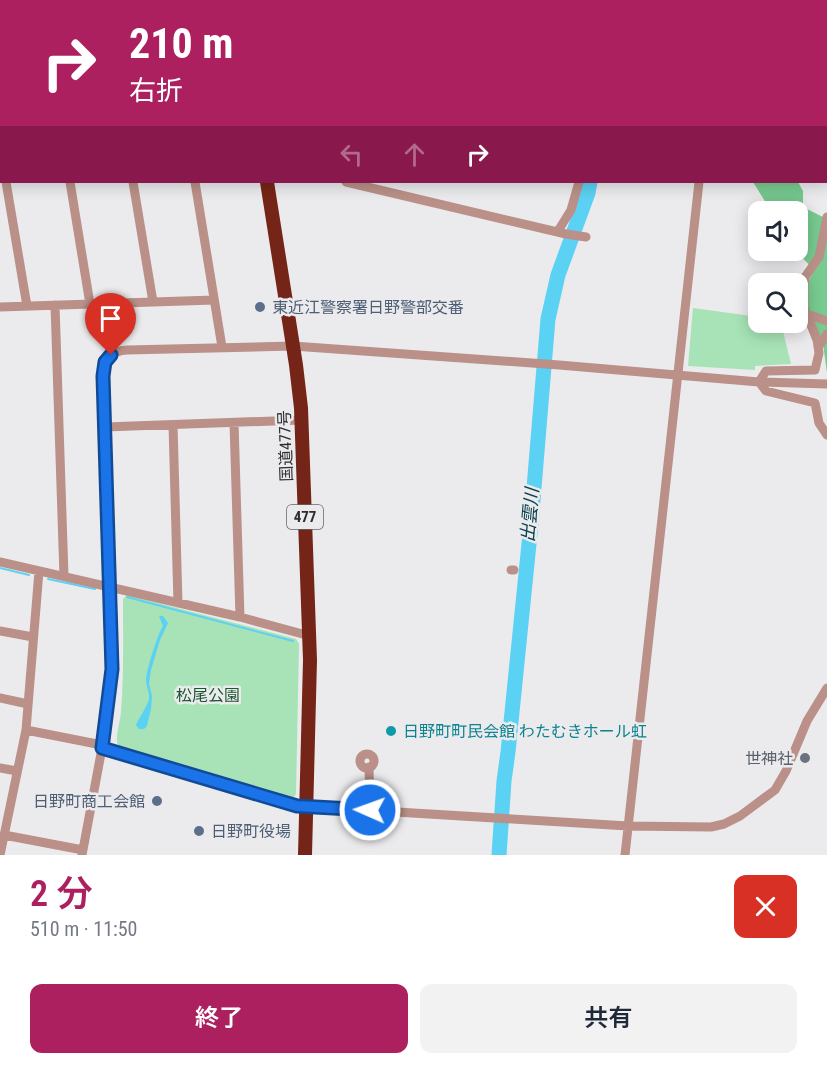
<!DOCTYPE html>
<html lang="ja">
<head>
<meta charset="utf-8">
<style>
	:root { --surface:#fff; --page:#f2f2f3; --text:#1f2937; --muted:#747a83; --accent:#ac205f }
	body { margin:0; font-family:"Roboto Condensed","Noto Sans JP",sans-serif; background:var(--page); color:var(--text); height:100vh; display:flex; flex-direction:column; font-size:22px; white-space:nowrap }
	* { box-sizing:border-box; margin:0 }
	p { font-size:20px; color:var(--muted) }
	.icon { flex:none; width:33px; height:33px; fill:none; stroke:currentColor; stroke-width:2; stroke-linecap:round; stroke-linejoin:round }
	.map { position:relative; height:855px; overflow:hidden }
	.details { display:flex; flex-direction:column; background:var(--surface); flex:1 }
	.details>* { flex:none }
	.banner { position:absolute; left:0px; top:0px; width:828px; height:183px; box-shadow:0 3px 15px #0003; background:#ac205f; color:#fff; overflow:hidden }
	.buttons { position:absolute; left:748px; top:201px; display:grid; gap:12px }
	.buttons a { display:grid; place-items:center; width:60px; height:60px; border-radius:12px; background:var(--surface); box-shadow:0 3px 15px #0003; font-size:30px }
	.pin { position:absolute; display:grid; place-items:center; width:51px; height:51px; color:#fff; margin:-62px -26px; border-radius:50% 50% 50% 0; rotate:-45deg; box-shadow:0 0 6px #0007 }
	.pin .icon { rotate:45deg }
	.me { position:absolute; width:66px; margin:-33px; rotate:272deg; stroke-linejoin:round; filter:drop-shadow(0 0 4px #0008) }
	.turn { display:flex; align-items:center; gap:21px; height:126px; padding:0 30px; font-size:27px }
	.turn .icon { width:78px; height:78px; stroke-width:2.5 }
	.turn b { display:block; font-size:42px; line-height:51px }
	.lanes { display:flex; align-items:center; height:57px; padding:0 30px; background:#0003; justify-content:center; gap:30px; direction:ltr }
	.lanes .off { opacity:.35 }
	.round { display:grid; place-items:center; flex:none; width:63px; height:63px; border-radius:12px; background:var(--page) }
	.headline { display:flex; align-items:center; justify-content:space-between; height:102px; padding:0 30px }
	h1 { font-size:36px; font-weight:600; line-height:45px; color:var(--accent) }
	.action { display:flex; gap:12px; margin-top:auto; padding:12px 30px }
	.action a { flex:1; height:69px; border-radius:12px; background:var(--accent); color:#fff; font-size:24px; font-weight:600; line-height:69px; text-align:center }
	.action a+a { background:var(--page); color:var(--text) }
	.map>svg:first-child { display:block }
	.green { fill:#a7e3b6 }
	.forest { fill:#78ca90 }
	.water { fill:#5bd1f3 }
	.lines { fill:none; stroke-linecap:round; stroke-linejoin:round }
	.stream { stroke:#5bd1f3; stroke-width:2 }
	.river { stroke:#5bd1f3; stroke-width:15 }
	.minor { stroke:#ba9088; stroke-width:9 }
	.highway { stroke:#752517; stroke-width:14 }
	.route-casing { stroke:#114b97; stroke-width:15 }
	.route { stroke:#1a73e8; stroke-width:10 }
	.service-dot { fill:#5c6f8a; stroke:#ebebed; stroke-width:2 }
	.culture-dot { fill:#0f9aa8; stroke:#ebebed; stroke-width:2 }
	.worship-dot { fill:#6b7280; stroke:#ebebed; stroke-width:2 }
	.labels { text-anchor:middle; stroke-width:5; stroke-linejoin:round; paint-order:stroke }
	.shield { fill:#ebebed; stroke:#666667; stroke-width:1.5 }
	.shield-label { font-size:15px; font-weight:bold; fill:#2d2d2e }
	.service-label { font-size:16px; fill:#4e5e75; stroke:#ebebed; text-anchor:start }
	.street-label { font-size:16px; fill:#2d2d2e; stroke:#ebebed }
	.park-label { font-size:16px; fill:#1b5631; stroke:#ebebed }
	.culture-label { font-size:16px; fill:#0d838f; stroke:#ebebed; text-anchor:start }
	.worship-label { font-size:16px; fill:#5b616d; stroke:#ebebed; text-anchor:end }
	.water-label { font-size:18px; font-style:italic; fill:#0b414f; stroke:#ebebed }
</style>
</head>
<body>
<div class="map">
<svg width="827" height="855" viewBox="0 0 827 855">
	<rect width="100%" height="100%" fill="#ebebed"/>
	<!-- green -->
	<path class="green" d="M 693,308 L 759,317 L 759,322 L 781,323 L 791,364 L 755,366 L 755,370 L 688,366 Z
		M 127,595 L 296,639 L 299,644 L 296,794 L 292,800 L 119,749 C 114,739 120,723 121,712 C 124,674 123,637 123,599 Z"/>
	<!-- forest -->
	<path class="forest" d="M 753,182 L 798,182 L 803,191 L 803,207 L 827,219 L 827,373 L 823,344 L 800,317 L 809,280 L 814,270 L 796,251 L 798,250 L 798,212 L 771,211 Z"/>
	<!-- water -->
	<path class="water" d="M 159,616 L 163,616 L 168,623 L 160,640 L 151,670 L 149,684 L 152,696 L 151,709 L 147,726 L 144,729 L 139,729 L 136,725 C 139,718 148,705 149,699 C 150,693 146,686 146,680 C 146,671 158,633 163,626 Z"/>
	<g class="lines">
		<!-- stream -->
		<path class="stream" d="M 0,568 L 29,575
			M 48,579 L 95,589
			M 127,597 L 293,641"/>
		<!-- river -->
		<path class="river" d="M 648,2 L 649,0
			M 499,855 L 504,781 L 508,752 L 531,524 L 548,319 L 558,275 L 588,193 L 590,182"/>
		<!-- minor -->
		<path class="minor" d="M 703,0 L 703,2
			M 638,2 L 639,0
			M 0,144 L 2,153
			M 6,182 L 27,306
			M 70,182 L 90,304
			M 133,182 L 153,302
			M 195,182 L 222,347
			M 346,182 L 566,234 L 586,237
			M 558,231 L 571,210 L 579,182
			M 55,305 L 64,576
			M 0,307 L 214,300
			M 807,314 L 827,321
			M 818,347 L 827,334
			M 759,382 L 766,371 L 815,370 L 819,353 L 817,340 L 804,307 L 804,288 L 805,277 L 819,257 L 827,217
			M 759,382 L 766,391 L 815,403 L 819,423 L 827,435
			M 234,423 L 240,617
			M 173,425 L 178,603
			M 105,427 L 301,420
			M 0,562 L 240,617 L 310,636
			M 511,570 L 514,570
			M 0,631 L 33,637
			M 0,698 L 28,704
			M 26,730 L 102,745
			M 102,748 L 297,806 L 628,826 L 711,827 L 724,824 L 740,816 L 775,790 L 786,771 L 807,721 L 827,688
			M360 761a7 7 0 1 1 14 0a7 7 0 1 1-14 0Z
			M 369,767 L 370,810
			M 0,768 L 17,771
			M 4,835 L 83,850
			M 0,855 L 26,730 L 39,571
			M 82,855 L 102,748 L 112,669 L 103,376 C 104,360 111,351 127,350 L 293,346 L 559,365 L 759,382 L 827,384
			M 625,855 L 699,182"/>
		<!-- highway -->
		<path class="highway" d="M 238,0 L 238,2
			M 248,2 L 255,0
			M 295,2 L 302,0
			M 0,55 L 2,54
			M 267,182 L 296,365 L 301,408 L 310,660 L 305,855"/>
	</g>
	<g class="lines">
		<defs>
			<path id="route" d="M 111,355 L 105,362 L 103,376 L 112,669 L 102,748 L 297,806 L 370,810"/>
		</defs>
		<!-- route casing -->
		<use href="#route" class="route-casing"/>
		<!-- route -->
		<use href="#route" class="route"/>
	</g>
	<!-- markers -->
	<g class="service-dot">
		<circle cx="260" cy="307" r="6"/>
		<circle cx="157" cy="801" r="6"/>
		<circle cx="199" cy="831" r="6"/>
	</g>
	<circle class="culture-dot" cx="391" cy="731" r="6"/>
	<circle class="worship-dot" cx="805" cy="758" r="6"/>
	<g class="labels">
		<!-- shield labels -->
		<rect class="shield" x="287" y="505" width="36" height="24" rx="4.5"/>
		<g class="shield-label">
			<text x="305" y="522">477</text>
		</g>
		<!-- service labels -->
		<g class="service-label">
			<text x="272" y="313">東近江警察署日野警部交番</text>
			<text x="145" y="807" text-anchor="end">日野町商工会館</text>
			<text x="211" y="837">日野町役場</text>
		</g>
		<!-- street labels -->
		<g class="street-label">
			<text transform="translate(285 446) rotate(-92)" y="6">国道477号</text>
		</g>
		<!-- park labels -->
		<g class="park-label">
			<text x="208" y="701">松尾公園</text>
		</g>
		<!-- culture labels -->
		<g class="culture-label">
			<text x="403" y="737">日野町町民会館 わたむきホール虹</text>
		</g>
		<!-- worship labels -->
		<g class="worship-label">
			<text x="793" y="764">世神社</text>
		</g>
		<!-- water labels -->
		<g class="water-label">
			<text transform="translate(530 515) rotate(-85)" y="6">出雲川</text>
		</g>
	</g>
</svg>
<div class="buttons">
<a><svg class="icon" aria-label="sound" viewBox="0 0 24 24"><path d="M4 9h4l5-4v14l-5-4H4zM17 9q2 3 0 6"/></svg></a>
<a><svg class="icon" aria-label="search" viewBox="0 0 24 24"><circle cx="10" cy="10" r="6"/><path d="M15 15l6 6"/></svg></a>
</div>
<div class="pin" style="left:111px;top:355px;background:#d93025"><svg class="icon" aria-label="arrive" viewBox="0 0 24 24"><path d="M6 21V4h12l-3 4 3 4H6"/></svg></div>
<svg class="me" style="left:370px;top:810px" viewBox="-20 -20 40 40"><circle r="17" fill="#1a73e8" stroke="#fff" stroke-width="3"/><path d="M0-11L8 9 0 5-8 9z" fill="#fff"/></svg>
<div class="banner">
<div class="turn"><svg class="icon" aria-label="right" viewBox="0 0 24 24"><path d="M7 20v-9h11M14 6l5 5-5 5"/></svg><div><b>210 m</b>右折</div></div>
<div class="lanes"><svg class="icon off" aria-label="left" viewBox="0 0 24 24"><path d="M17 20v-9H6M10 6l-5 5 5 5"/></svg><svg class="icon off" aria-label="ahead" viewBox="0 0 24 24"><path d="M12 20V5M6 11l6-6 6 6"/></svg><svg class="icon" aria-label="right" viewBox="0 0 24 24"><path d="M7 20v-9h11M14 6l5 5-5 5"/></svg></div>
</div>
</div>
<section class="details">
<div class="headline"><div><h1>2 分</h1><p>510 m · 11:50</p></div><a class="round" style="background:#d93025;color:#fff"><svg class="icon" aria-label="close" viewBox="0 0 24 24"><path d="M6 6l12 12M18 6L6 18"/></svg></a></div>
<div class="action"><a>終了</a><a>共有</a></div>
</section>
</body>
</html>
